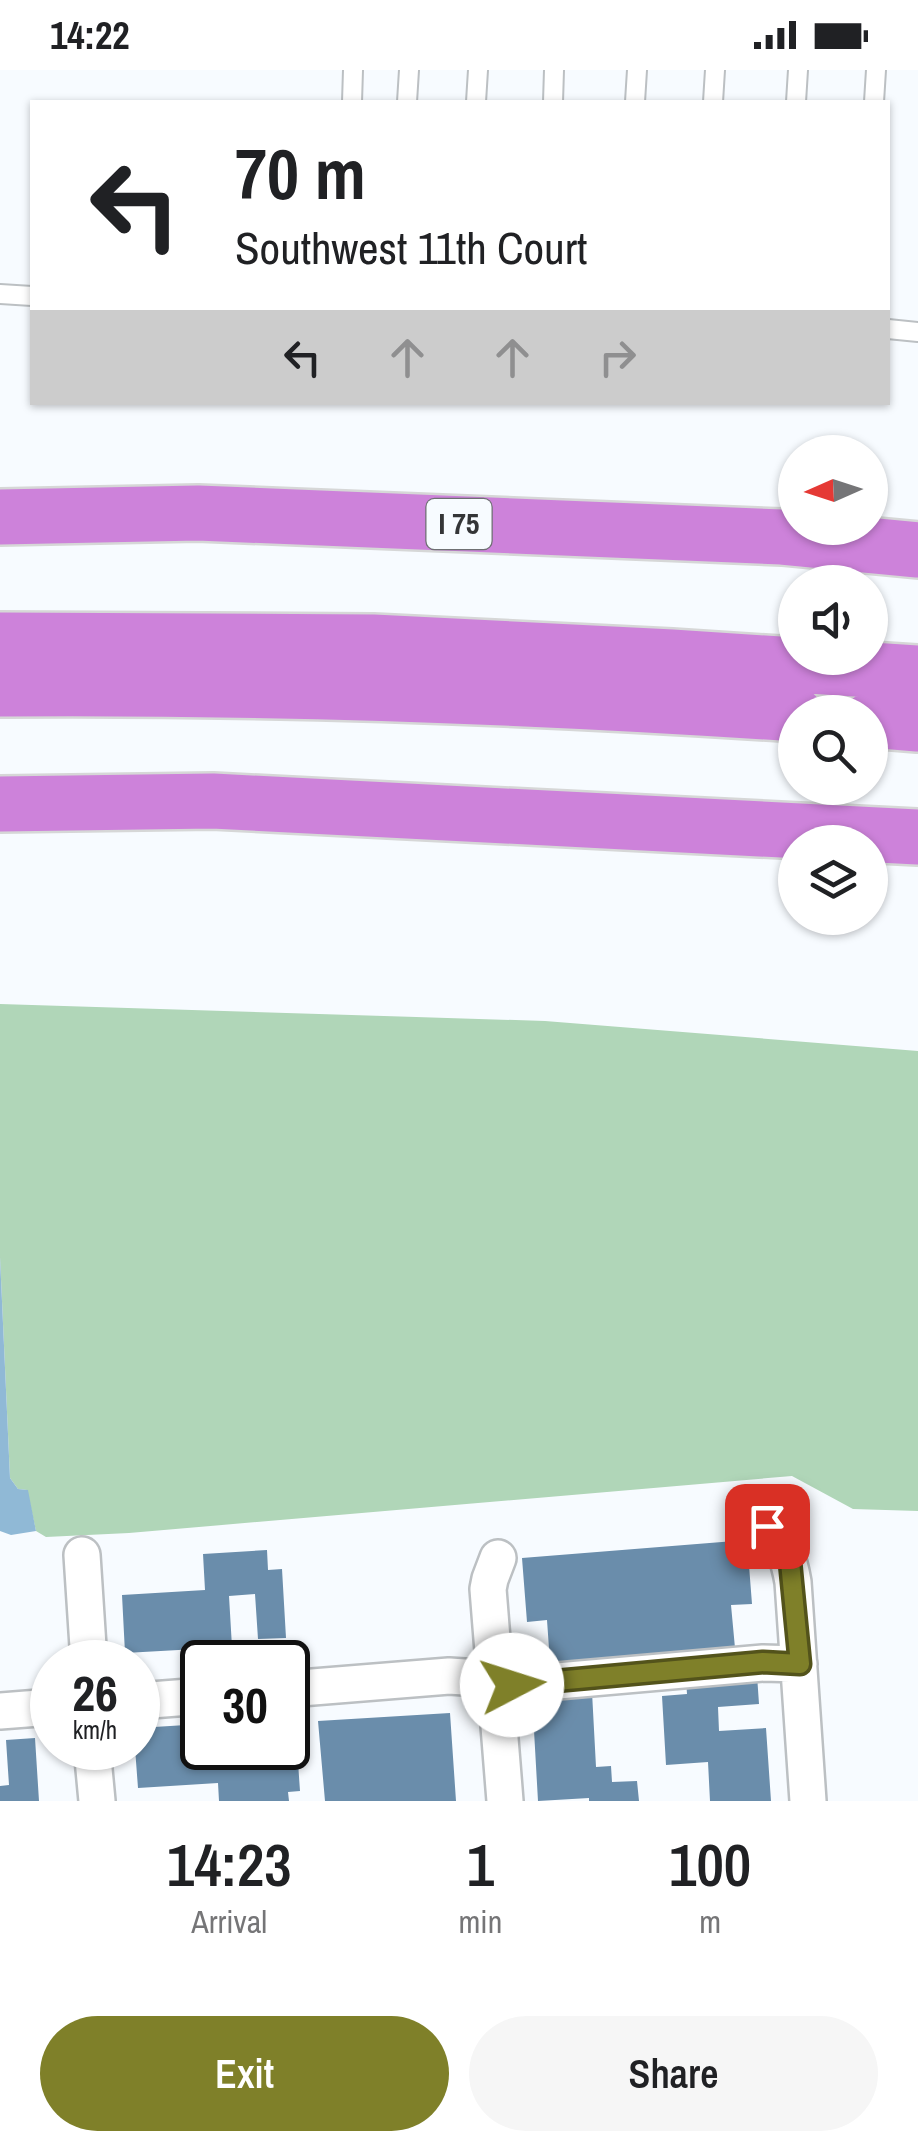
<!DOCTYPE html>
<html lang="en">
<head>
<meta charset="utf-8">
<style>
	:root { --surface:#fff; --page:#f6f6f6; --text:#202124; --muted:#757577; --accent:#7f8029 }
	body { margin:0; font-family:"Archivo Narrow",sans-serif; background:var(--page); color:var(--text); height:100vh; display:flex; flex-direction:column; font-size:38px; white-space:nowrap }
	* { box-sizing:border-box; margin:0 }
	p { font-size:32px; color:var(--muted) }
	.icon { flex:none; width:55px; height:55px; fill:none; stroke:currentColor; stroke-width:2; stroke-linecap:round; stroke-linejoin:round }
	.map { position:relative; height:1731px; overflow:hidden }
	.side { display:flex; flex-direction:column; background:var(--surface); flex:1 }
	.side>* { flex:none }
	.banner { position:absolute; left:30px; top:30px; width:860px; height:305px; border-radius:0px; box-shadow:0 2px 8px #0004; background:#fff; color:var(--text); overflow:hidden }
	.needle { width:65px; rotate:267deg }
	.buttons { position:absolute; left:778px; top:365px; display:grid; gap:20px }
	.buttons a { display:grid; place-items:center; width:110px; height:110px; border-radius:50%; background:var(--surface); box-shadow:0 2px 8px #0004; font-size:50px }
	.speed { position:absolute; left:30px; top:1570px; display:flex; gap:20px; font-size:50px; font-weight:700; text-align:center }
	.speed>* { display:grid; place-content:center; width:130px; height:130px; border-radius:50%; background:var(--surface); box-shadow:0 2px 8px #0004; line-height:1 }
	.speed small { font-size:25px; font-weight:400 }
	.speed .limit { border:5px solid #111; border-radius:15px; background:#fff; color:#111 }
	.pin { position:absolute; display:grid; place-items:center; width:85px; height:85px; color:#fff; margin:-42px; border-radius:20px; box-shadow:0 5px 15px #0006 }
	.me { position:absolute; width:110px; margin:-55px; rotate:85deg; stroke-linejoin:round; filter:drop-shadow(0 0 8px #0008) }
	.turn { display:flex; align-items:center; gap:35px; height:210px; padding:0 40px; font-size:45px }
	.turn .icon { width:130px; height:130px; stroke-width:2.5 }
	.turn b { display:block; font-size:70px; line-height:85px }
	.lanes { display:flex; align-items:center; height:95px; padding:0 40px; background:#0003; justify-content:center; gap:50px; direction:ltr }
	.lanes .off { opacity:.35 }
	.eta { display:flex; justify-content:space-evenly; align-items:center; height:170px; text-align:center }
	.eta b { font-size:60px; font-weight:600; line-height:70px }
	.action { display:flex; gap:20px; margin-top:auto; padding:20px 40px }
	.action a { flex:1; height:115px; border-radius:60px; background:var(--accent); color:#fff; font-size:40px; font-weight:600; line-height:115px; text-align:center }
	.action a+a { background:var(--page); color:var(--text) }
	.status { display:flex; justify-content:space-between; align-items:center; height:70px; padding:0 50px; background:var(--surface); direction:ltr }
	.status svg { height:28px; fill:currentColor }
	.map>svg:first-child { display:block }
	.green { fill:#b0d6b8 }
	.water { fill:#90b9d6 }
	.building { fill:#6a8dab }
	.lines { fill:none; stroke-linecap:round; stroke-linejoin:round }
	.lane-casing { stroke:#bcc0c3; stroke-width:22 }
	.street-casing { stroke:#bcc0c3; stroke-width:40 }
	.highway-casing { stroke:#d6d7d7; stroke-width:60 }
	.lane { stroke:#fff; stroke-width:18 }
	.street { stroke:#fff; stroke-width:35 }
	.highway { stroke:#cd82da; stroke-width:55 }
	.route-casing { stroke:#53531b; stroke-width:25 }
	.route { stroke:#7f8029; stroke-width:18 }
	.labels { text-anchor:middle; stroke-width:8; stroke-linejoin:round; paint-order:stroke }
	.shield { fill:#f7fbff; stroke:#6e7073; stroke-width:2.5 }
	.shield-label { font-size:30px; font-weight:bold; fill:#343537 }
</style>
</head>
<body>
<div class="status"><b>14:22</b><svg viewBox="0 0 49 12"><path d="M0 12V9h3v3zM5 12V6h3v6zM10 12V3h3v9zM15 12V0h3v12zM26 1h20v11H26zM47 4h2v5h-2z"/></svg></div>
<div class="map">
<svg width="918" height="1731" viewBox="0 0 918 1731">
	<rect width="100%" height="100%" fill="#f7fbff"/>
	<!-- green -->
	<path class="green" d="M 0,934 L 545,951 L 918,981 L 918,1441 L 853,1439 L 792,1406 L 129,1463 L 46,1467 L 36,1461 L 27,1420 L 18,1419 L 10,1408 L 0,1187 Z"/>
	<!-- water -->
	<path class="water" d="M 0,1187 L 10,1408 L 18,1419 L 28,1420 L 36,1461 L 11,1465 L 0,1461 Z"/>
	<!-- building -->
	<path class="building" d="M 747,1470 L 752,1534 L 731,1535 L 735,1578 L 550,1593 L 547,1550 L 527,1552 L 522,1488 Z
		M 267,1480 L 268,1500 L 282,1499 L 286,1568 L 258,1569 L 255,1524 L 229,1526 L 232,1577 L 125,1583 L 122,1525 L 205,1520 L 203,1484 Z
		M 757,1605 L 759,1634 L 718,1637 L 719,1661 L 766,1658 L 771,1731 L 710,1731 L 708,1692 L 666,1695 L 662,1626 L 687,1624 L 686,1610 Z
		M 592,1622 L 596,1697 L 611,1696 L 612,1712 L 637,1711 L 639,1731 L 589,1731 L 589,1728 L 538,1731 L 532,1625 Z
		M 450,1643 L 456,1731 L 325,1731 L 318,1651 Z
		M 288,1649 L 295,1649 L 300,1721 L 288,1722 L 289,1731 L 219,1731 L 218,1713 L 138,1718 L 135,1678 L 138,1678 L 138,1658 L 202,1654 L 202,1678 L 244,1678 L 245,1699 L 268,1697 L 267,1678 L 288,1678 Z
		M 35,1668 L 39,1731 L 0,1731 L 0,1716 L 9,1715 L 6,1670 Z"/>
	<g class="lines">
		<defs>
			<path id="lane" d="M 352,32 L 353,0
				M 407,32 L 409,0
				M 476,32 L 478,0
				M 553,32 L 554,0
				M 635,32 L 637,0
				M 713,32 L 715,0
				M 796,32 L 798,0
				M 874,32 L 876,0
				M 0,224 L 32,226
				M 888,259 L 918,262"/>
			<path id="street" d="M 767,1456 C 784,1474 789,1489 793,1512 L 808,1731
				M 82,1485 L 89,1592
				M 498,1488 L 490,1509 L 488,1519 L 505,1731
				M 288,1619 L 449,1606 L 495,1609 L 512,1615 L 763,1593 L 799,1594
				M 138,1631 L 202,1626
				M 0,1641 L 52,1637
				M 92,1678 L 97,1731"/>
			<path id="highway" d="M 0,447 L 198,443 L 782,467 L 918,480
				M 0,570 L 373,572 L 672,587 L 918,603
				M 0,619 C 265,617 530,626 795,644
				M 870,650 L 918,654
				M 0,734 L 213,731 L 918,767"/>
		</defs>
		<!-- lane casing -->
		<use href="#lane" class="lane-casing"/>
		<!-- street casing -->
		<use href="#street" class="street-casing"/>
		<!-- highway casing -->
		<use href="#highway" class="highway-casing"/>
		<!-- lane -->
		<use href="#lane" class="lane"/>
		<!-- street -->
		<use href="#street" class="street"/>
		<!-- highway -->
		<use href="#highway" class="highway"/>
	</g>
	<g class="lines">
		<defs>
			<path id="route" d="M 512,1615 L 763,1592 L 800,1594 L 790,1492 L 782,1472 L 767,1456"/>
		</defs>
		<!-- route casing -->
		<use href="#route" class="route-casing"/>
		<!-- route -->
		<use href="#route" class="route"/>
	</g>
	<g class="labels">
		<!-- shield labels -->
		<rect class="shield" x="426.5" y="429" width="65" height="50" rx="8"/>
		<g class="shield-label">
			<text x="459" y="464">I 75</text>
		</g>
	</g>
</svg>
<div class="buttons">
<a><svg class="needle" viewBox="-14 -14 28 28"><path d="M0-13l5 13h-10z" fill="#e53935"/><path d="M0 13l5-13h-10z" fill="#757577"/></svg></a>
<a><svg class="icon" aria-label="sound" viewBox="0 0 24 24"><path d="M4 9h4l5-4v14l-5-4H4zM17 9q2 3 0 6"/></svg></a>
<a><svg class="icon" aria-label="search" viewBox="0 0 24 24"><circle cx="10" cy="10" r="6"/><path d="M15 15l6 6"/></svg></a>
<a><svg class="icon" aria-label="layers" viewBox="0 0 24 24"><path d="M12 4l9 5-9 5-9-5zM3 14l9 5 9-5"/></svg></a>
</div>
<div class="speed"><div>26<small>km/h</small></div><div class="limit">30</div></div>
<div class="pin" style="left:767px;top:1456px;background:#d93025"><svg class="icon" aria-label="arrive" viewBox="0 0 24 24"><path d="M6 21V4h12l-3 4 3 4H6"/></svg></div>
<svg class="me" style="left:512px;top:1615px" viewBox="-20 -20 40 40"><circle r="19" fill="#fff"/><path d="M0-13L10 11 0 6-10 11z" fill="#7f8029"/></svg>
<div class="banner">
<div class="turn"><svg class="icon" aria-label="left" viewBox="0 0 24 24"><path d="M17 20v-9H6M10 6l-5 5 5 5"/></svg><div><b>70 m</b>Southwest 11th Court</div></div>
<div class="lanes"><svg class="icon" aria-label="left" viewBox="0 0 24 24"><path d="M17 20v-9H6M10 6l-5 5 5 5"/></svg><svg class="icon off" aria-label="ahead" viewBox="0 0 24 24"><path d="M12 20V5M6 11l6-6 6 6"/></svg><svg class="icon off" aria-label="ahead" viewBox="0 0 24 24"><path d="M12 20V5M6 11l6-6 6 6"/></svg><svg class="icon off" aria-label="right" viewBox="0 0 24 24"><path d="M7 20v-9h11M14 6l5 5-5 5"/></svg></div>
</div>
</div>
<section class="side">
<div class="eta">
<div><b>14:23</b><p>Arrival</p></div>
<div><b>1</b><p>min</p></div>
<div><b>100</b><p>m</p></div>
</div>
<div class="action"><a>Exit</a><a>Share</a></div>
</section>
</body>
</html>
